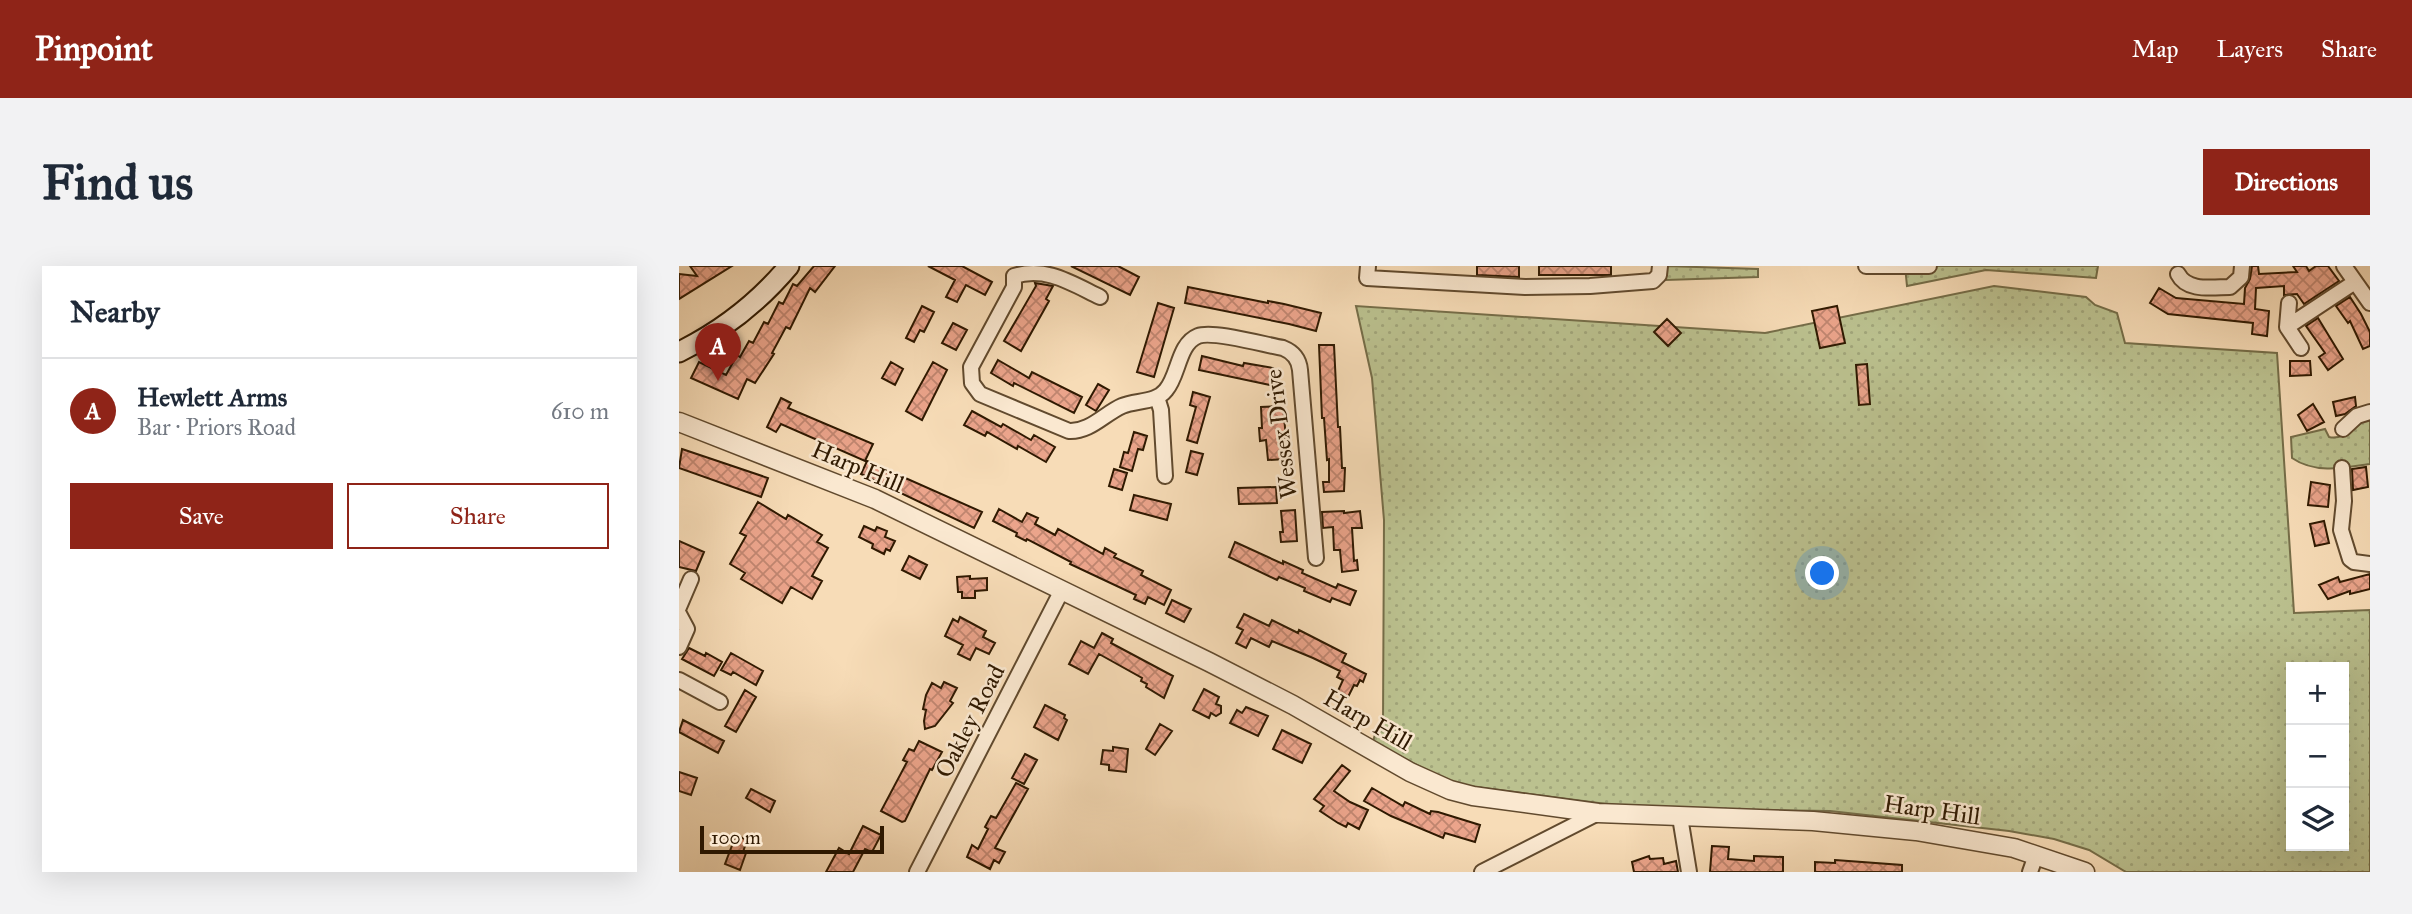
<!DOCTYPE html>
<meta charset="utf-8">
<style>
:root{--surface:#fff;--page:#f2f2f3;--text:#1f2937;--muted:#747a83;--line:#e0e1e3;--accent:#8f2418}
body{margin:0;font-family:"IM FELL Great Primer",serif;background:var(--page);color:var(--text)}
.controls{position:absolute;right:21px;bottom:21px;display:grid;overflow:hidden;border-radius:0px;box-shadow:0 7px 28px #0002}
.controls button{width:63px;height:63px;display:grid;place-items:center;padding:0;border:0;border-bottom:2px solid var(--line);background:var(--surface);color:var(--text);font:35px sans-serif}
.scale{position:absolute;left:21px;bottom:18px;width:184px;box-sizing:border-box;padding-left:7px;border:4px solid #2f1901;border-top:0;font-size:19px;line-height:24px;white-space:nowrap;color:#2f1901;-webkit-text-stroke:5px #fae8d0;paint-order:stroke}
.you{position:absolute;left:1144px;top:308px;width:24px;height:24px;margin:-18px;border:5px solid #fff;border-radius:50%;background:#1a73e8;box-shadow:0 0 0 10px #1a73e833}
.badge{display:grid;place-items:center;width:46px;height:46px;border-radius:50%;background:var(--accent);color:#fff;font-size:23px;font-weight:700}
.pin{position:absolute;translate:-50% -58px;filter:drop-shadow(0 2px 4px #0008)}
.pin::after{content:'';position:absolute;top:37px;width:24px;height:21px;background:inherit;clip-path:polygon(0 0,100% 0,50% 100%)}
.list{margin:0;padding:0;list-style:none}
h2{display:flex;justify-content:space-between;align-items:center;height:91px;margin:0;padding:0 28px;font-size:30px}
h2 small{font-size:23px;font-weight:400;color:var(--muted)}
.list li{display:grid;grid-template-columns:46px 1fr auto;gap:21px;align-items:center;box-sizing:border-box;height:105px;padding:0 28px;border-top:2px solid var(--line)}
.list b{display:block;font-size:26px;white-space:nowrap}
.list p{margin:0;font-size:23px;white-space:nowrap;color:var(--muted)}
.list em{font-size:23px;font-style:normal;color:var(--muted)}
.actions{display:flex;gap:14px;padding:21px 28px}
.actions a{flex:1;padding:16px 0;border:2px solid var(--accent);border-radius:0px;text-align:center;font-size:24px;color:var(--accent)}
.actions .main{background:var(--accent);color:#fff}
.icon{flex:none;width:38px;height:38px;fill:none;stroke:currentColor;stroke-width:2;stroke-linecap:round;stroke-linejoin:round}
.map{position:relative;flex:none;width:1691px;height:606px;overflow:hidden;border-radius:0px}
header{display:flex;align-items:center;gap:42px;box-sizing:border-box;height:98px;padding:0 35px;background:var(--accent);color:#fff}
header strong{font-size:33px}
nav{display:flex;gap:38px;margin-inline-start:auto;font-size:24px}
.intro{display:flex;align-items:center;justify-content:space-between;box-sizing:border-box;height:168px;padding:0 42px}
h1{margin:0;font-size:49px}
.button{padding:18px 32px;border-radius:0px;background:var(--accent);color:#fff;font-size:24px;font-weight:700}
main{display:flex;gap:42px;padding:0 42px}
aside{flex:1;background:var(--surface);border-radius:0px;box-shadow:0 7px 28px #0002}
.map>svg:first-child{display:block}
.grass{fill:url(#grass-dots);stroke:#756d48;stroke-width:2;fill-rule:evenodd}
.building{fill:url(#building-cross-hatch);stroke:#2f1901;stroke-width:2}
.lines{fill:none;stroke-linecap:round;stroke-linejoin:round}
.minor-casing{stroke:#614a2e;stroke-width:18}
.tertiary-casing{stroke:#614a2e;stroke-width:21}
.secondary-casing{stroke:#2f1901;stroke-width:23}
.minor{stroke:#fae8d0;stroke-width:14}
.tertiary{stroke:#fae8d0;stroke-width:18}
.secondary{stroke:#fae8d0;stroke-width:19}
.labels{text-anchor:middle;dominant-baseline:central;stroke-width:5;stroke-linejoin:round;paint-order:stroke}
.street-label{font-size:24px;fill:#2f1901;stroke:#fae8d0}
</style>
<header>
<strong>Pinpoint</strong>
<nav><a>Map</a><a>Layers</a><a>Share</a></nav>
</header>
<div class="intro"><h1>Find us</h1><a class="button">Directions</a></div>
<main>
<aside>
<h2>Nearby<small></small></h2>
<ul class="list">
<li><span class="badge">A</span><div><b>Hewlett Arms</b><p>Bar · Priors Road</p></div><em>610 m</em></li>
</ul>
<div class="actions"><a class="main">Save</a><a>Share</a></div>
</aside>
<div class="map">
<svg width="1691" height="606" viewBox="0 0 1691 606">
<defs>
<pattern id="grass-dots" width="8" height="8" patternUnits="userSpaceOnUse" patternTransform="scale(1.75)"><rect width="8" height="8" fill="#bbc18f"/><path d="M2 2h.1M6 6h.1" fill="none" stroke="#a1a57a" stroke-width="1.8" stroke-linecap="round"/></pattern>
<pattern id="building-cross-hatch" width="8" height="8" patternUnits="userSpaceOnUse" patternTransform="scale(1.75)"><rect width="8" height="8" fill="#eba48b"/><path d="M0 0l8 8M0 8l8-8" fill="none" stroke="#bf856f"/></pattern>
</defs>
<rect width="100%" height="100%" fill="#f7dcb7"/>
<filter id="stains"><feTurbulence type="fractalNoise" baseFrequency=".00286" numOctaves="4"/><feColorMatrix values="0 0 0 0 .2 0 0 0 0 .09 0 0 0 0 .02 0 0 0 .5 -.17"/></filter>
<radialGradient id="worn" r=".72"><stop offset=".6" stop-color="#630" stop-opacity="0"/><stop offset="1" stop-color="#630" stop-opacity=".3"/></radialGradient>
<path class="grass" d="M987 0 1079 3V11L987 14Z
M1226 0H1419L1417 12 1307 4 1228 20Z
M1315 20 1407 31 1416 39 1438 47 1446 77 1598 87 1615 347 1691 344V606H1447L1410 584 1375 573 1330 565 1151 545 1007 543 935 539 774 518 694 476 696 468 704 458 705 254 693 112 677 40 1086 67ZM1612 401H1665V580H1612Z
M1691 151V198C1665 202 1636 208 1613 192L1612 171 1646 163 1650 171C1665 175 1677 158 1691 151Z"/>
<path class="building" d="M11 0H53L0 33V8L18 10Z
M135 0H156L136 26 131 22 111 63 107 61 93 87 95 88 76 117 68 113 59 133 12 112 20 96 47 109 58 89 61 91 70 75 74 77 85 56 89 58 100 36 104 38 114 18 118 20Z
M249 0H283L313 16 306 29 287 19 278 36 267 31 276 14Z
M392 0H439L460 11 451 29Z
M798 0H840V11L798 9Z
M860 0H932V9H860Z
M1573 0H1579L1580 8 1618 6 1614 0H1627L1630 5 1637 0H1649L1660 15 1625 38 1618 28 1605 29V20L1577 22 1576 43 1590 45 1588 70 1573 68 1574 57 1489 48 1471 37 1480 22 1497 32 1565 38 1566 22 1571 13Z
M356 17 374 20 367 33 370 35 342 85 325 75 357 20Z
M509 21 589 37V35L605 38 642 47 637 65 610 58 506 37Z
M1671 31 1682 48 1691 66V80L1684 83 1671 55 1669 57 1657 40Z
M479 37 495 42 475 111 458 106Z
M243 40 255 46 245 66 241 64 235 76 227 72Z
M1158 40 1166 77 1141 82 1133 45Z
M1639 52 1664 93 1649 104 1640 91 1646 87 1627 60Z
M988 53 1002 67 989 80 975 66Z
M274 57 288 64 277 84 263 77Z
M640 79H655L659 161H661L663 202H666L665 225 645 226 644 216H650V193L648 194 645 152H643Z
M523 90 564 100 565 97 594 102 591 119 520 104Z
M319 94 350 112 353 106 403 131 395 147 335 117 334 120 312 107Z
M1611 95H1631L1632 109 1611 110Z
M212 96 224 103 216 119 203 112Z
M254 96 268 104 243 154 227 145Z
M1188 98 1191 138 1180 139 1177 99Z
M419 118 430 124 417 145 407 139Z
M514 126 531 131 518 177 508 174 517 141 511 139Z
M1676 131 1677 140 1666 148 1657 150 1654 136Z
M102 132 112 137 109 142 194 178 186 195 102 158 97 166 88 161Z
M1634 138 1645 156 1628 165 1619 149Z
M604 140 607 172H604L606 193 589 194 587 174 581 175 580 162H583L582 141Z
M293 145 322 161 324 158 352 174 355 169 376 181 367 196 339 180 338 183 308 166 306 170 285 159Z
M455 166 468 170 464 184 459 183 453 205 441 201 445 186 449 187Z
M3 183 89 212 82 231 0 202Z
M512 185 524 188 518 209 507 206Z
M188 195 303 246 295 262 182 208Z
M1687 201 1689 221 1674 224 1673 203Z
M435 203 448 207 443 224 430 220Z
M1632 216 1651 219 1649 241 1629 239Z
M597 221 598 237 560 238 559 222Z
M455 229 492 238 488 254 451 244Z
M79 236 107 253 109 249 143 269 138 276 149 282 133 310 143 315 133 333 112 321 103 337 62 313 66 307 51 298 67 270 61 267Z
M320 243 343 256 348 247 359 252 356 258 376 269 379 263 424 288 426 282 437 288 435 291 464 305 462 309 492 324 485 339 469 331 466 338 455 333 457 329 391 298 392 296 348 273 347 275 337 270 338 267 314 255Z
M616 244 618 275 602 276 601 266H604L602 245Z
M665 245V247L681 245 683 262H673L675 295 678 294 679 304 663 306 661 284H655L654 261 644 262 643 246Z
M1645 255 1650 277 1636 280 1631 258Z
M185 260 196 265 198 261 208 265 206 271 216 275 211 285 207 283 205 288 193 282 194 278 180 271Z
M0 275 25 286 17 305 0 301Z
M556 276 604 298V295L624 304 623 307 657 322 659 318 677 325 671 339 653 332 651 336 625 325 626 322 600 311 598 314 550 291Z
M230 290 248 299 241 313 223 304Z
M1691 308V323L1671 328V325L1649 333 1640 319 1659 311 1661 316Z
M291 310V313L308 312V324L296 325V332H283V326H279L278 311Z
M493 334 512 343 505 356 487 347Z
M565 348 590 360 593 354 619 367 620 364 667 388 663 396 687 408 684 416 681 414 678 420 675 419 668 433 658 427 664 414 658 411 661 405 634 392 593 375 590 381 572 372 567 382 557 377 564 364 558 361Z
M281 351 307 365 304 371 316 377 310 388 297 382 291 394 279 388 284 379 266 370 274 353 279 356Z
M423 367 434 373 432 377 494 410 485 432 467 421 468 418 462 415 463 412 420 388 409 408 390 398 402 375 415 382Z
M10 382 26 390 27 387 43 396 35 410 3 393Z
M52 387 84 405 77 419 54 406 52 409 42 404Z
M265 416 278 422 271 435 274 437 256 460 246 463 245 455 247 444 244 443 247 429 253 417 262 422Z
M525 423 540 431 537 438 542 440V447L537 450 532 447 530 452 514 444Z
M66 424 77 431 57 466 46 460Z
M366 439 386 449 385 452 388 454 379 474 355 461Z
M567 441 589 450 579 470 551 457 558 444 563 447Z
M4 454 45 475 39 487 0 466Z
M481 458 493 465 476 489 467 483Z
M603 464 632 478 623 497 594 483Z
M240 475 263 486 253 504 251 503 226 555 223 556 202 545 228 496 224 494 230 483 235 485Z
M434 481 449 483 447 506 430 504V499L422 498 424 484 434 485Z
M346 488 358 494 345 518 333 512Z
M663 499 671 505 655 525 671 536 689 544 680 563 669 557 667 561 659 557 641 545 645 540 635 533Z
M0 506 18 512 12 529 0 525Z
M337 517 349 523 316 582 326 586 320 597 315 594 311 603 288 591 293 579 299 583 309 563 306 561 312 550 317 552Z
M693 522 724 540 726 536 751 548 752 545 759 546 801 559 796 576 766 567 764 572 712 550 685 535Z
M72 523 96 535 91 546 67 532Z
M184 560 202 569 193 586 186 583 174 606H147L160 582 170 588Z
M57 569 68 574 64 586 67 587 61 604 46 598Z
M1033 580 1050 581 1049 593 1075 595V590L1104 591V606H1031Z
M970 590 971 593 984 592 985 598 997 595 999 606H955L953 596Z
M1156 594 1223 599V606H1136V596L1156 597Z"/>
<g class="lines">
<g class="minor-casing">
<path id="minor" d="M689 0 688 12 846 21 911 20 974 15 980 9 981 0
M1187 0H1250
M1665 0 1691 37
M1499 8C1508 26 1534 21 1551 21L1562 11 1563 0
M335 10V21L292 101 293 117 301 128 390 165C411 166 425 148 443 140 457 134 477 137 487 124 500 109 499 78 519 70 534 64 586 79 604 82 614 86 620 93 621 104L637 292
M335 10C367 0 392 17 421 31
M1608 61 1610 37
M1622 82 1608 61 1676 16
M478 131 482 144 486 210
M1664 163 1678 150 1691 146
M1663 202 1665 235 1662 264 1671 293 1675 296 1691 298
M0 341 12 313
M0 348 8 363 0 381
M0 414 41 436
M1001 551 1010 606
M238 606 383 324
M803 606 919 547
M1351 606 1357 589"/>
</g>
<g class="tertiary-casing">
<path id="tertiary" d="M0 156 196 233 530 396 614 439 731 506 771 524 794 530 919 547 1134 555 1237 565 1335 582 1406 606"/>
</g>
<g class="secondary-casing">
<path id="secondary" d="M0 86C43 65 79 37 110 0"/>
</g>
<use href="#minor" class="minor"/>
<use href="#tertiary" class="tertiary"/>
<use href="#secondary" class="secondary"/>
</g>
<g class="labels">
<g class="street-label">
<text transform="translate(602 168) rotate(-97)">Wessex Drive</text>
<text transform="translate(179 201) rotate(23)">Harp Hill</text>
<text transform="translate(689 454) rotate(30)">Harp Hill</text>
<text transform="translate(291 455) rotate(-63)">Oakley Road</text>
<text transform="translate(1253 544) rotate(8)">Harp Hill</text>
</g>
</g>
<rect width="100%" height="100%" filter="url(#stains)"/>
<rect width="100%" height="100%" fill="url(#worn)"/>
</svg>
<div class="controls">
<button>+</button>
<button>−</button>
<button><svg class="icon" aria-label="layers" viewBox="0 0 24 24"><path d="M12 4l9 5-9 5-9-5zM3 14l9 5 9-5"/></svg></button>
</div>
<div class="scale">100 m</div>
<div class="you"></div>
<div class="pin badge" style="left:39px;top:115px">A</div>
</div>
</main>
